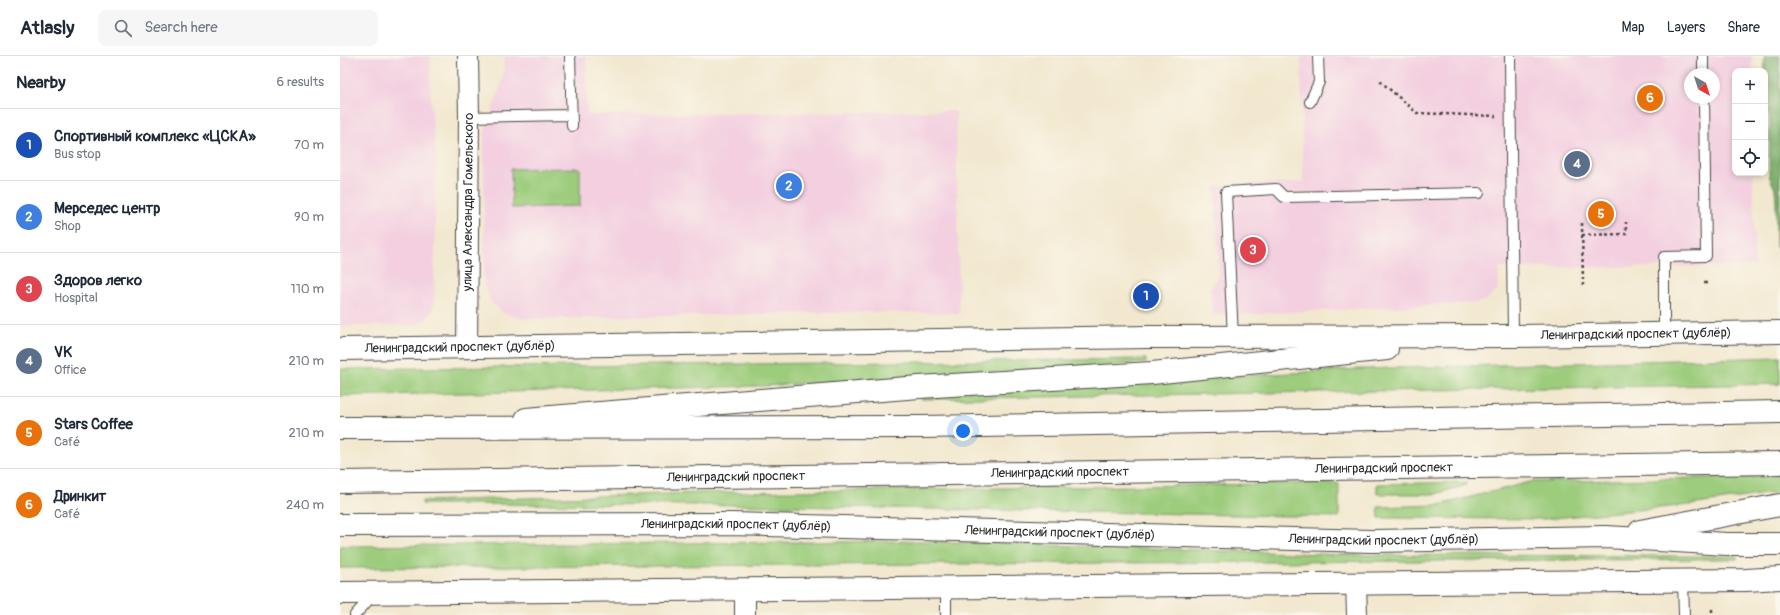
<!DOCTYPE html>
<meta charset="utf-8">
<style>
:root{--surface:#fff;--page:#f6f6f7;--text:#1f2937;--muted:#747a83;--line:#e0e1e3;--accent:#111827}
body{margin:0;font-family:Pangolin,sans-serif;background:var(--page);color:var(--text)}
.controls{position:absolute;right:12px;top:12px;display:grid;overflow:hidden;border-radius:8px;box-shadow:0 2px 6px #0003}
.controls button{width:36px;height:36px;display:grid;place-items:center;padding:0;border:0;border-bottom:1px solid var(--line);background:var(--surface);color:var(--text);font:20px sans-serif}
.compass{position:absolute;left:1344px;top:12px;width:36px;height:36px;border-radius:50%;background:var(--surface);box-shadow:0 2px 6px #0003;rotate:141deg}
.you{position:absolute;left:623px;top:375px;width:14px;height:14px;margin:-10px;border:3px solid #fff;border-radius:50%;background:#1a73e8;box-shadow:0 0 0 6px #1a73e833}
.badge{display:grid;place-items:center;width:26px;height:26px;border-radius:50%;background:var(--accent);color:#fff;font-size:13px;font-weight:700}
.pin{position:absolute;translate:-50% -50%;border:2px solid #fff;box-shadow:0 1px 4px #0006}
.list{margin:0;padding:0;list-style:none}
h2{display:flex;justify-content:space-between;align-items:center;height:52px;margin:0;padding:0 16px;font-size:17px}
h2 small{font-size:13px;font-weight:400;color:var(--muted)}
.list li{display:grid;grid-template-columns:26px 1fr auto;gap:12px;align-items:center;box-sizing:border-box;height:72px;padding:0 16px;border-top:1px solid var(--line)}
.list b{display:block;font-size:15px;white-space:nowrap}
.list p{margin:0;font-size:13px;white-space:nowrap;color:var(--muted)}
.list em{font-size:13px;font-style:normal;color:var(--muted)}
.icon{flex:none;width:22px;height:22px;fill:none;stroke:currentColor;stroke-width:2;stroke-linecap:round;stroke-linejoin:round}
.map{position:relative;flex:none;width:1440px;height:559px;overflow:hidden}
header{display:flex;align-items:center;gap:24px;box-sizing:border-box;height:56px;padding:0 20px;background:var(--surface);border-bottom:1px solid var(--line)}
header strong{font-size:19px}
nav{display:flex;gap:22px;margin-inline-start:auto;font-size:14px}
.search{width:280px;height:36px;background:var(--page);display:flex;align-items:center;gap:10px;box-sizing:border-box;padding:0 14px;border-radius:8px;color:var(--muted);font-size:15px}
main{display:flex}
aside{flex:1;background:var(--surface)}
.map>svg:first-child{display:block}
.built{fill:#f3cfe0;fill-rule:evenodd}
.green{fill:#9ccc7c;stroke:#647c54}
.forest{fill:#7db06c;stroke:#546e4c}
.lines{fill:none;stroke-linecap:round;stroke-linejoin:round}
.service-casing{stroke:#494744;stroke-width:12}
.minor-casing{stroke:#494744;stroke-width:22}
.secondary-casing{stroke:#494744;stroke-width:24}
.primary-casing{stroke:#494744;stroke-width:24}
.path{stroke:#494744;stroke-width:2.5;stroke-dasharray:3 3;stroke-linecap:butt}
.service{stroke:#fff;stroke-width:10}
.minor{stroke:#fff;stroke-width:20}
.secondary{stroke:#fff;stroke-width:22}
.primary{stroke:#fff;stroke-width:22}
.labels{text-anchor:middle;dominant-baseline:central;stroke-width:3.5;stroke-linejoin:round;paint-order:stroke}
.street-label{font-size:13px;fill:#2b2b2b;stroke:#fbf7ec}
</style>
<header>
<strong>Atlasly</strong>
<div class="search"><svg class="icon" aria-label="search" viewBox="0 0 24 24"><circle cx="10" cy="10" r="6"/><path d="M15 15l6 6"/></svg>Search here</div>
<nav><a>Map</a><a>Layers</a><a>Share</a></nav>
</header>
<main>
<aside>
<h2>Nearby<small>6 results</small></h2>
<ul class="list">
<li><span class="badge" style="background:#1a4fb4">1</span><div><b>Спортивный комплекс «ЦСКА»</b><p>Bus stop</p></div><em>70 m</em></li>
<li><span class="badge" style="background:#3f7fe0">2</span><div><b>Мерседес центр</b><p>Shop</p></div><em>90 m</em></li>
<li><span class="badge" style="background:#e0444e">3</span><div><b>Здоров легко</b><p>Hospital</p></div><em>110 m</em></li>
<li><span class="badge" style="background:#5c6f8a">4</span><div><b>VK</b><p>Office</p></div><em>210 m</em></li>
<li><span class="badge" style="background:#e8710a">5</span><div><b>Stars Coffee</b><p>Café</p></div><em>210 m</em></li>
<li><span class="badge" style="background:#e8710a">6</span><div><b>Дринкит</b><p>Café</p></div><em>240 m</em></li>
</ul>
</aside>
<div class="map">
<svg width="1440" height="559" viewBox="0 0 1440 559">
<rect width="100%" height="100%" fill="#fbf7ec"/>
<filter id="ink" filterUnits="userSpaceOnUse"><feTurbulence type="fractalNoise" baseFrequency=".025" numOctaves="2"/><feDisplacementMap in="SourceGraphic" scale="8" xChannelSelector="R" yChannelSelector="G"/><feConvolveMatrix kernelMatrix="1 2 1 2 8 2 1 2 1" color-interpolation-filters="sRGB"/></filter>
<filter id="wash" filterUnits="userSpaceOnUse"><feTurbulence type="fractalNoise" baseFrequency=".012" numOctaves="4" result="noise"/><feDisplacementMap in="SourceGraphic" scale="16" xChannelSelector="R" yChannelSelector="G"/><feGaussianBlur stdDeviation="0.9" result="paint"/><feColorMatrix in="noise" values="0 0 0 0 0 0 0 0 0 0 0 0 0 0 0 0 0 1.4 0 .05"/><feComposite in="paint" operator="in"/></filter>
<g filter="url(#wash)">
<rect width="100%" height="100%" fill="#f2e8cf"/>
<path class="built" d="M0 0H91L90 31 96 107 94 248 91 257 86 264 75 269 0 270Z
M164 0H246L247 59 616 55 619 257 526 256 180 263 161 256 152 247 144 229V78L163 23Z
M961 0H1412V15H1395V117H1413L1415 210 1159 212V226L1157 235 1145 245 1136 247 891 259 873 258 870 234 879 219 875 130 963 126ZM1350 18H1374V42H1350Z"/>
<path class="green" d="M240 112V150L172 152 171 113Z
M1440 301V328L581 343V338L1021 313Z
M806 303V307L423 330 0 340V313Z
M1440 420V436L1350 449 1204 463 1039 462 1038 451 1099 449 1190 426Z
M1126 426V429L1096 438H1037V428Z
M999 427V461L394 449 82 448V445L394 436Z
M580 485 1014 499 1397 500V503L0 512V490Z"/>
<path class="forest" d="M1425 0H1440V194L1436 191V146L1435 133 1429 120 1430 69 1424 3Z"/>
</g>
<g filter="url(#ink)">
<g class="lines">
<g class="service-casing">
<path id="service" d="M230 0 232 70
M1170 0 1173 280
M1363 0V18
M970 46 979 26 978 0
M129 61 231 59
M1324 276V201L1366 200 1364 42
M893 281 886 136 936 133 944 141 1139 137
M1343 525 1344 559
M606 532V559
M15 559 34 538"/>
</g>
<g class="minor-casing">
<g id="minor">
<path id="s1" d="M127 292 129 61 128 0"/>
<path d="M1016 528 1017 559"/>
<path d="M405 559V533"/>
</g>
</g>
<g class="secondary-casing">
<g id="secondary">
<path id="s2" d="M0 293 809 281 1173 280 1440 276"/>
<path d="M186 363 579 331 812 317 1047 293"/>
<path id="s3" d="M0 469 391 468 1032 485 1266 481 1387 488H1440"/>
<path d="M1300 475 1440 449"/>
<path d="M0 537 1406 524 1440 522"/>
</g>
</g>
<g class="primary-casing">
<g id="primary">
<path d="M0 372 581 371 1440 356"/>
<path id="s4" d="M0 426 1440 407"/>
</g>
</g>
<path class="path" d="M1040 25 1077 57 1156 60
M1242 167 1243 229
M1242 179 1286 178V166
M1364 227H1368
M1372 553V559"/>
<use href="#service" class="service"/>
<use href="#minor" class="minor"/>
<use href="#secondary" class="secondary"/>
<use href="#primary" class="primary"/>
</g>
</g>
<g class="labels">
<g class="street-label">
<text stroke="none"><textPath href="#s1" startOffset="146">улица Александра Гомельского</textPath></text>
<text stroke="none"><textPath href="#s2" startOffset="1296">Ленинградский проспект (дублёр)</textPath></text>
<text stroke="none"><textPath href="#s2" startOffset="120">Ленинградский проспект (дублёр)</textPath></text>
<text stroke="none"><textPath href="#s4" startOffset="1044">Ленинградский проспект</textPath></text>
<text stroke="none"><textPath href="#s4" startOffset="720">Ленинградский проспект</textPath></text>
<text stroke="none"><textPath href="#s4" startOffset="396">Ленинградский проспект</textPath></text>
<text stroke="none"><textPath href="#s3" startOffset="396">Ленинградский проспект (дублёр)</textPath></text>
<text stroke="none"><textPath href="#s3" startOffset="720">Ленинградский проспект (дублёр)</textPath></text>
<text stroke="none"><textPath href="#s3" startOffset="1044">Ленинградский проспект (дублёр)</textPath></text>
</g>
</g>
</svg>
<div class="controls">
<button>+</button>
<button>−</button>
<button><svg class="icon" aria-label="locate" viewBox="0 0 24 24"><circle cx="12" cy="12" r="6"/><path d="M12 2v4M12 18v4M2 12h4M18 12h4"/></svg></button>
</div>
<svg class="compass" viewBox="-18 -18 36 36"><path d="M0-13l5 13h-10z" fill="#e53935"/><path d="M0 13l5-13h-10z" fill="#747a83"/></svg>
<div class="you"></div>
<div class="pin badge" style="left:806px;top:240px;background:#1a4fb4">1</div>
<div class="pin badge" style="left:449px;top:130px;background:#3f7fe0">2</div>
<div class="pin badge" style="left:913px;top:194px;background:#e0444e">3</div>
<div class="pin badge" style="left:1237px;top:108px;background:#5c6f8a">4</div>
<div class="pin badge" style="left:1261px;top:158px;background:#e8710a">5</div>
<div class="pin badge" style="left:1310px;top:42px;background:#e8710a">6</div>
</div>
</main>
